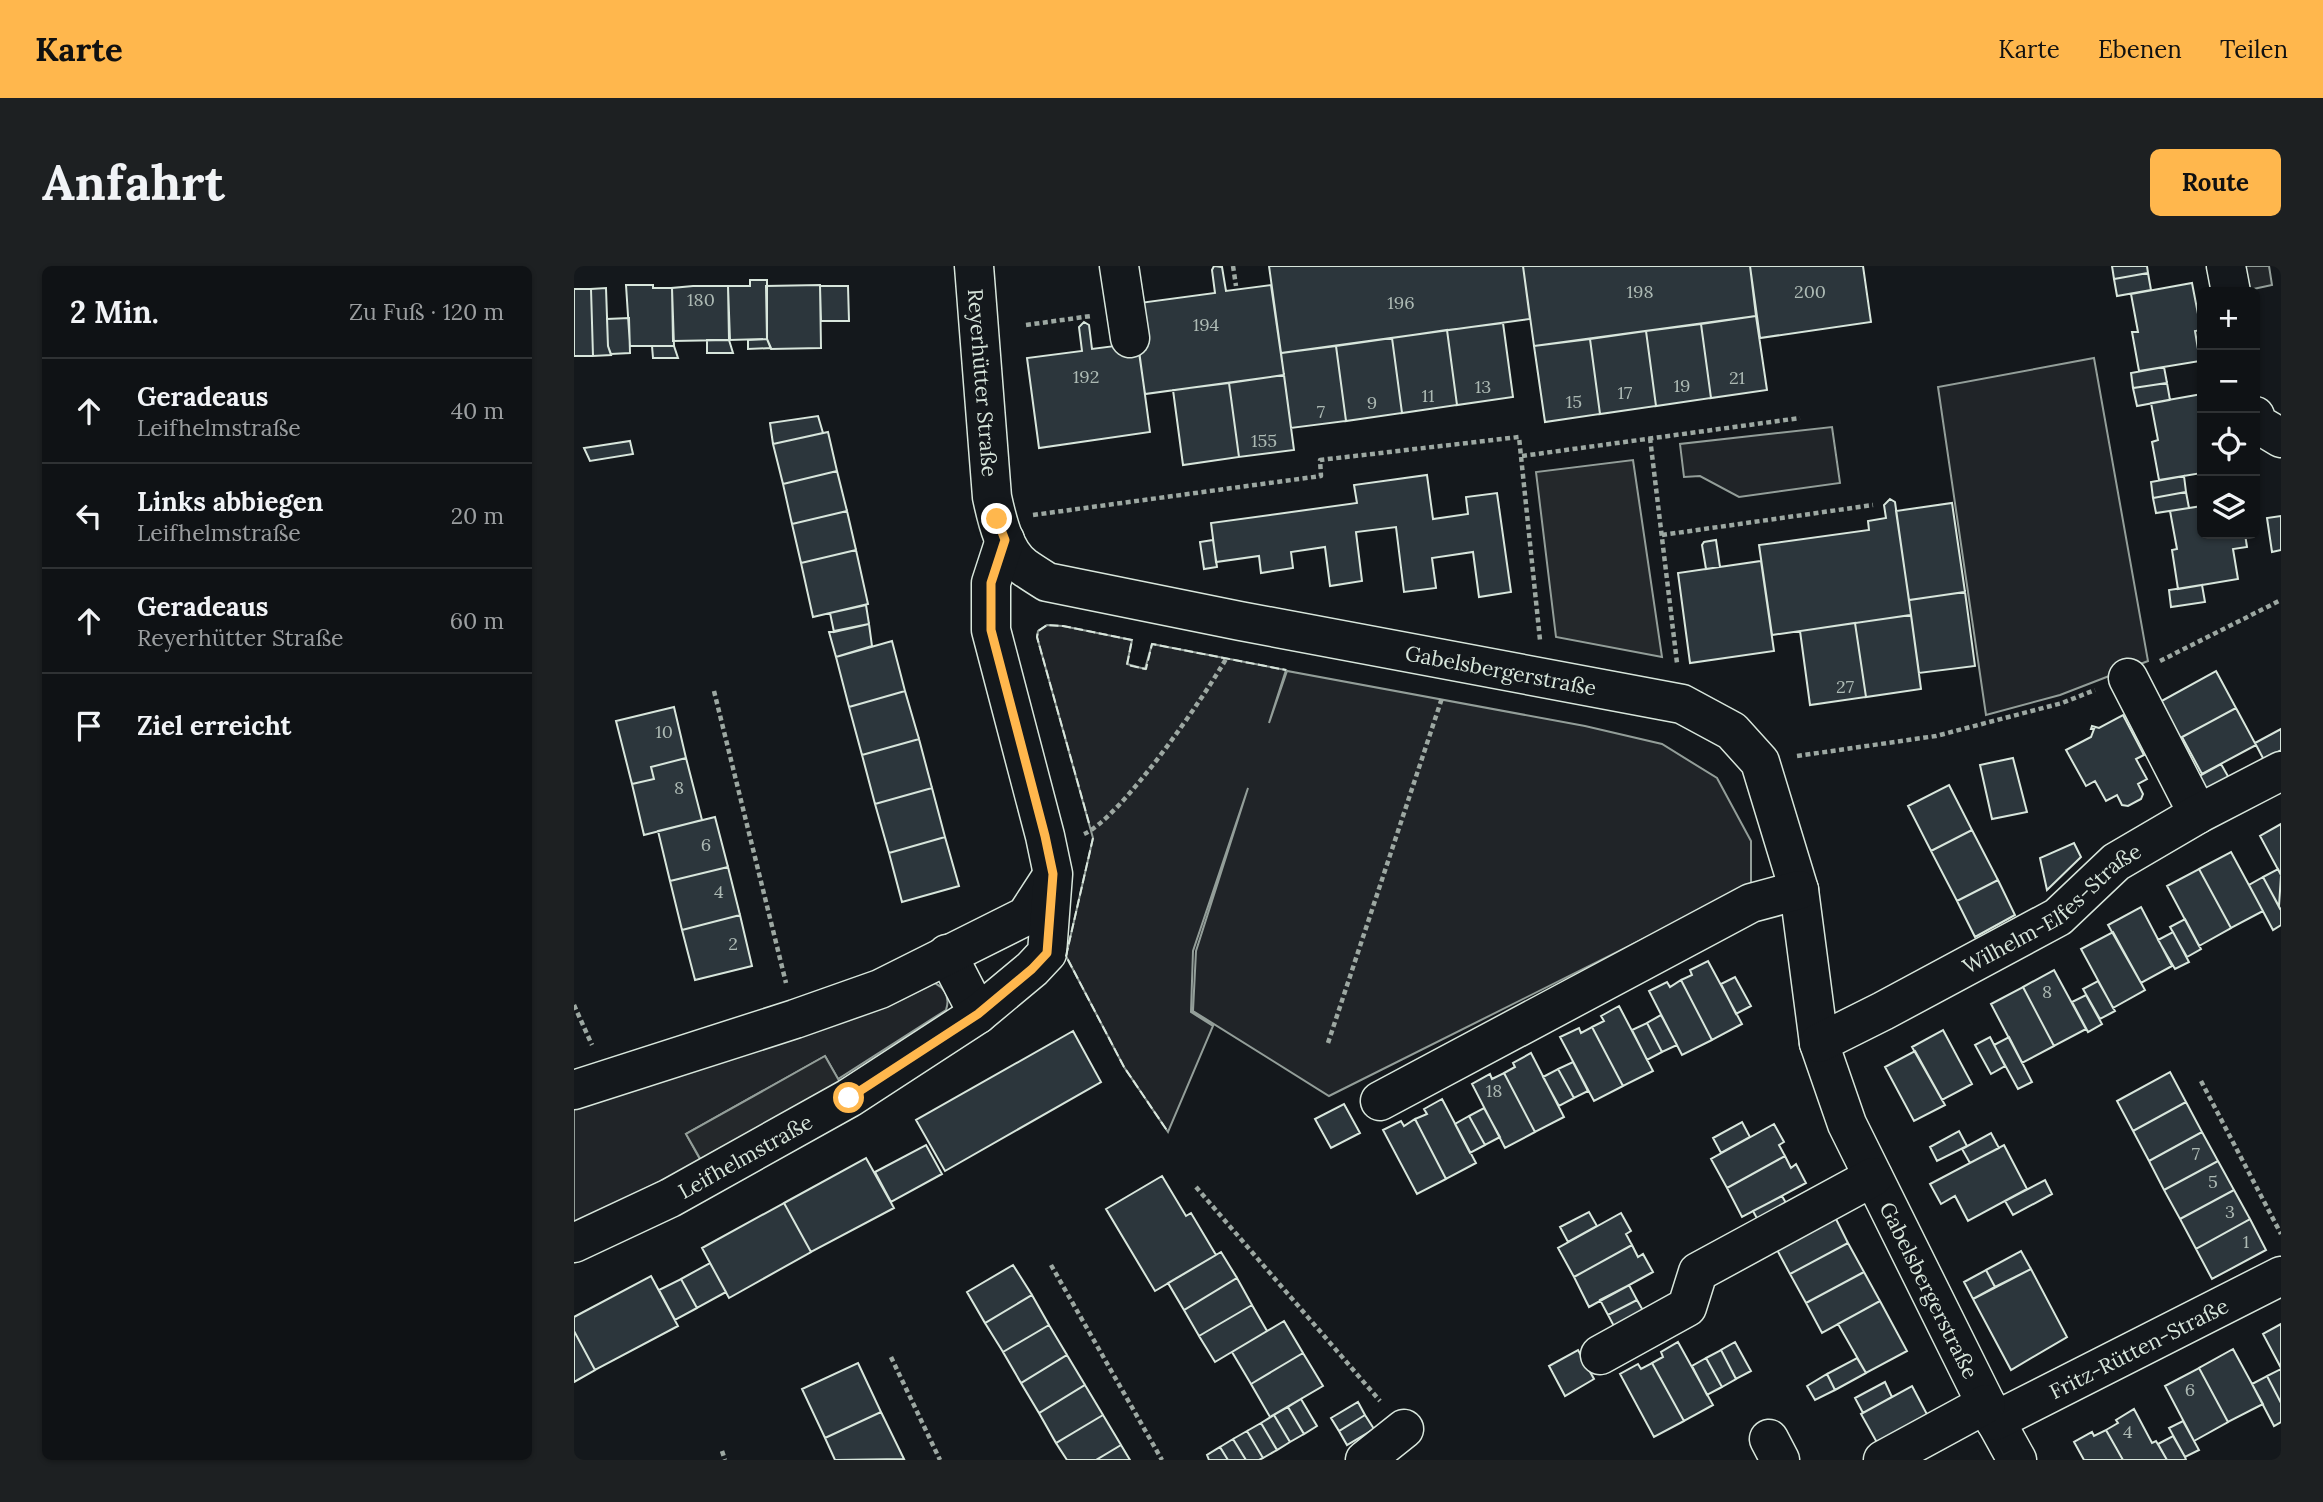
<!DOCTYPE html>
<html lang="de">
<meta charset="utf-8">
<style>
:root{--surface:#0f1215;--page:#1d2022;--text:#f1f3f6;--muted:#9b9ea0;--line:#2f3234;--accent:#ffb74d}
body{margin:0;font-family:Lora,serif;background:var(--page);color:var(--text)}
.controls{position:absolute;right:21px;top:21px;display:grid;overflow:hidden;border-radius:10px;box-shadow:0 2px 5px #0004}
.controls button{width:63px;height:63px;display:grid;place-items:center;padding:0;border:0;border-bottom:2px solid var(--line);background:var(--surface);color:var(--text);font:35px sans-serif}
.stop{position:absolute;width:21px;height:21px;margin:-16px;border:5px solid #ffb74d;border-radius:50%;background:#fff}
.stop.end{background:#ffb74d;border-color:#fff;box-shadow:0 2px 7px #0008}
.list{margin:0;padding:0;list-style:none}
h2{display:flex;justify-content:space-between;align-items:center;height:91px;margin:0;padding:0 28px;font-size:30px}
h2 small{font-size:23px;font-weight:400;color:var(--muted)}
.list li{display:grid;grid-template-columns:46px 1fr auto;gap:21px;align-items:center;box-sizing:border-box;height:105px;padding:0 28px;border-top:2px solid var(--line)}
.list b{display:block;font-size:26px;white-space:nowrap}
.list p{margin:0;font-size:23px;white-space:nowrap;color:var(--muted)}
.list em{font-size:23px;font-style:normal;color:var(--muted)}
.icon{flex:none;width:38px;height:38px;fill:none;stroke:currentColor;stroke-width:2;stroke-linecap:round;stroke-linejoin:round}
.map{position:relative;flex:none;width:1707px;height:1194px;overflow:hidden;border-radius:10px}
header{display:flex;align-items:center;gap:42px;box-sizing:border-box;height:98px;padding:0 35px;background:var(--accent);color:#111}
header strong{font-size:33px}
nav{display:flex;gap:38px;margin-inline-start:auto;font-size:24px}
.intro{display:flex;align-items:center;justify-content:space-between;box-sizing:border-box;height:168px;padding:0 42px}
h1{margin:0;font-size:49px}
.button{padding:18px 32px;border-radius:10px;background:var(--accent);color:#111;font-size:24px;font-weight:700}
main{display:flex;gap:42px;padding:0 42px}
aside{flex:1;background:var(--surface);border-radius:10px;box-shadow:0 2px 5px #0004}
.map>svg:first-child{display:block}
.green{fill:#202428;stroke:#939e99;stroke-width:2}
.parking{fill:#24282b;stroke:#939e99;stroke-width:2}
.building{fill:#2c363c;stroke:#d8e6dc;stroke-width:2}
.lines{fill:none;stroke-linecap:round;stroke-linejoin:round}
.minor-casing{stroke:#d8e6dc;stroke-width:41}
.path{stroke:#9da8a2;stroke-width:4.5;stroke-dasharray:5 3.5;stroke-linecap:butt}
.minor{stroke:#14181c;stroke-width:38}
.fence{stroke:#d8e6dc;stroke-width:2;stroke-dasharray:9 3.5;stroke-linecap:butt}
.route{stroke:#ffb74d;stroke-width:9}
.labels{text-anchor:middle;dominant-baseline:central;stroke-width:5;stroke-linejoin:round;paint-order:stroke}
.number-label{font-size:18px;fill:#adbab4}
.street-label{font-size:21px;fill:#d8e6dc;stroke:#14181c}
</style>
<header>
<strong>Karte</strong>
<nav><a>Karte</a><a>Ebenen</a><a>Teilen</a></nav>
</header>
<div class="intro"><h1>Anfahrt</h1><a class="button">Route</a></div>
<main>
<aside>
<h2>2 Min.<small>Zu Fuß · 120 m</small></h2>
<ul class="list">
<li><svg class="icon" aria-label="ahead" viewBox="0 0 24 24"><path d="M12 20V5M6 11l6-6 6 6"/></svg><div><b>Geradeaus</b><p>Leifhelmstraße</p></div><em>40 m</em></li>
<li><svg class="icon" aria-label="left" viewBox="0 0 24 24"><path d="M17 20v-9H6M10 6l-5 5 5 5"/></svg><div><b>Links abbiegen</b><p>Leifhelmstraße</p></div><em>20 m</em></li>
<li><svg class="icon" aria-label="ahead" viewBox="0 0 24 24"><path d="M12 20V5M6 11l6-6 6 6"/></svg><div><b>Geradeaus</b><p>Reyerhütter Straße</p></div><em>60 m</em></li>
<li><svg class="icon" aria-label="arrive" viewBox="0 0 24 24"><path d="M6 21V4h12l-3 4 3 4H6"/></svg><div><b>Ziel erreicht</b></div></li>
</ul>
</aside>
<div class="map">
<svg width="1707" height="1194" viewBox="0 0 1707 1194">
<rect width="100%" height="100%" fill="#14181c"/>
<path class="green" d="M1520 92 1574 395 1486 429 1412 449 1364 121Z
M1258 161 1266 217 1165 231 1126 210 1110 211 1106 178Z
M473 359 489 360 558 374 553 398 571 403 578 378 712 404 695 457 713 405 1011 460 1088 478 1143 512 1177 575V619L755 830 619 745 622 685 674 522 619 685 617 746 639 760 594 866 550 801 492 690 519 572 463 371 464 365Z
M361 717C372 723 376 732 372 744L264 813 251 790 112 868 127 895 0 958V839Z"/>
<path class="parking" d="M1665 0H1695L1698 19 1670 25Z
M1059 194 1088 391 982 371 962 206Z
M251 790 275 832 136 910 112 868Z"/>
<path class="building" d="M640 0 648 1 652 25 697 19 710 109 571 128 558 38 641 27 638 4Z
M695 0H949L956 53 707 87Z
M949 0H1176L1182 50 960 80Z
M1176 0H1289L1297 56 1186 72Z
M1538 0H1573L1574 7 1540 13Z
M1574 7 1577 24 1543 30 1540 13Z
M176 14H193V73L156 74 154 20H176Z
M1618 17 1624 48H1628V64L1621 65 1626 95 1565 105 1558 66H1564L1557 28Z
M52 19H79V22H98L100 80H56Z
M246 19 247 82 197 83 193 73 192 20Z
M119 20H154L155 74 99 75 98 22Z
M246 20H274L275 55H247Z
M32 22 34 80 37 89 19 90 17 23Z
M0 23H17L19 90H0Z
M1182 50 1193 124 1137 132 1127 58Z
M55 52 56 87 37 88 34 80 33 53Z
M510 56 515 59 518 83 564 77 576 166 465 182 453 92 508 85 505 61Z
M929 57 939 131 883 139 873 64Z
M1127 58 1137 132 1082 140 1072 65Z
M873 64 883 139 828 147 818 72Z
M1072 65 1082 140 1026 148 1016 73Z
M818 72 828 147 772 155 762 80Z
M193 73 197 82 174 83V74Z
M1016 73 1026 148 971 156 960 80Z
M133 74H155L159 87H133Z
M78 80H100L104 92H79Z
M762 80 772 155 717 162 707 87Z
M1590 101 1593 117 1559 122 1557 107Z
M710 109 720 184 665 191 655 117Z
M655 117 665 191 609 199 599 124Z
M1593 117 1596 134 1563 140 1559 122Z
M1628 128V207L1585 214 1578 176 1584 174 1577 137Z
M244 150 249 167 199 178 196 157Z
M254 166 263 205 209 218 199 178Z
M56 175 59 188 16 195 10 182Z
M263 205 273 245 218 258 209 218Z
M853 209 859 253 894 248 892 231 923 227 937 326 905 331 899 286 858 292 862 322 830 326 822 261 782 266 788 315 756 320 751 281 717 286 719 302 687 307 685 290 642 296 637 257 783 237 780 219Z
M1610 210 1612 226 1579 232 1577 216Z
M1612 226 1615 242 1582 247 1579 232Z
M1316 233 1321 236 1337 349 1198 369 1185 279 1295 264 1294 255 1312 252 1310 239Z
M1378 237 1391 326 1335 334 1322 245Z
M1628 240V268H1671L1673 281 1659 283 1664 313 1604 323 1598 284 1603 283 1596 245Z
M273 245 282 284 227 297 218 258Z
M1707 250V284L1698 286 1693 252Z
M639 274 643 301 630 303 626 276Z
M1142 274 1146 301 1132 303 1128 279 1130 276Z
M282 284 294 338 239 351 227 297Z
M1187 295 1200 385 1116 397 1104 307Z
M1628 319 1631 336 1597 341 1595 324Z
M1391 326 1401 400 1345 407 1335 334Z
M292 339 295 358 260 366 256 347Z
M1337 349 1347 423 1292 431 1281 357Z
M1281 357 1292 431 1236 439 1226 365Z
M295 358 298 380 262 391 255 366Z
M318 375 331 425 275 441 262 391Z
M1642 405 1662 442 1603 474 1584 437Z
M331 425 345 473 288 489 275 441Z
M100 441 112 492 77 501 80 513 58 518 42 455Z
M1662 442 1682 479 1628 508 1608 471Z
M1549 449 1570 489 1562 493 1573 513 1564 518 1569 528 1567 533 1554 540 1548 539 1543 529 1532 535 1521 515 1512 520 1492 484 1517 471 1520 463H1517L1518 460 1525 462Z
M1707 463V484L1690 494 1681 477Z
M345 473 358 522 301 538 288 489Z
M112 492 128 554 70 569 58 518 80 513 77 501Z
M1439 492 1453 546 1418 553 1406 499Z
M1647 498 1655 512 1626 528 1618 514Z
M1375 519 1398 564 1357 585 1334 540Z
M358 522 371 571 315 587 301 538Z
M141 551 154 601 96 615 84 565Z
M1707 558V609L1686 570Z
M1398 564 1424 614 1383 635 1357 585Z
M371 571 385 620 328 636 315 587Z
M1500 577 1507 591 1473 624 1466 592Z
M1657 586 1689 645 1657 662 1625 603Z
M154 601 166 649 108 664 96 615Z
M1625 603 1657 662 1625 680 1593 620Z
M1704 603 1707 609 1705 641 1689 611Z
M1689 611 1707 644V659L1699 664 1675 619Z
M1424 614 1441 649 1401 671 1383 635Z
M1567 641 1598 700 1567 717 1534 659Z
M166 649 178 700 121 714 108 664Z
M1611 653 1627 683 1613 691 1596 661Z
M1539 666 1571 724 1539 742 1507 683Z
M1599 666 1615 696 1601 703 1584 674Z
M1134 695 1168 758 1138 774 1107 714 1118 709 1116 704Z
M1480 704 1512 763 1480 780 1449 721Z
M1161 711 1177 740 1162 748 1147 718Z
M1107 714 1138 774 1108 789 1075 725 1093 716 1096 721Z
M1524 715 1541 745 1526 753 1509 723Z
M1449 721 1480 780 1448 797 1417 738Z
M1512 729 1528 758 1514 766 1498 736Z
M1045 740 1079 805 1049 820 1018 761 1030 755 1027 750Z
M1087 749 1103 779 1088 786 1073 757Z
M1073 757 1088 786 1073 794 1058 764Z
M1018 761 1049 820 1020 835 986 771 1005 762 1007 767Z
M1369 764 1398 818 1368 834 1338 781Z
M499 765 527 816 371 905 342 854Z
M1416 771 1431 800 1417 808 1401 779Z
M1435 771 1458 816 1444 823 1420 779Z
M1341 785 1371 839 1340 855 1311 801Z
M957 787 990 851 961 866 930 807 941 801 939 797Z
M999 796 1014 825 1000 832 984 803Z
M984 803 1000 832 985 840 969 811Z
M1596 806 1612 836 1559 865 1543 835Z
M930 807 961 866 931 882 898 818 916 808 918 813Z
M868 833 902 897 872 913 841 853 853 848 850 843Z
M1612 836 1628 866 1575 895 1559 865Z
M770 838 786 867 757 882 741 853Z
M910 842 926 871 911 879 895 850Z
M895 850 911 879 896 887 881 858Z
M841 853 872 913 843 928 809 864 827 855 830 860Z
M1168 856 1176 871 1147 887 1139 872Z
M1200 858 1210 876 1205 879 1211 890 1153 922 1137 893Z
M1385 865 1393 880 1363 895 1356 881Z
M1628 866 1644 895 1590 924 1575 895Z
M1417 867 1425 882 1396 897 1388 883Z
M352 879 368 908 317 936 301 906Z
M1430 879 1453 923 1394 955 1381 930 1367 938 1356 918Z
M1211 890 1217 902 1222 898 1232 917 1168 951 1153 922Z
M292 892 320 942 237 986 210 937Z
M1644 895 1660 924 1606 953 1590 924Z
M588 910 612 950 617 947 642 989 581 1025 532 943Z
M1471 914 1478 928 1439 949 1431 935Z
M1660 924 1676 953 1622 983 1606 953Z
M1208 930 1216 944 1187 960 1179 945Z
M210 937 237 986 155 1032 128 982Z
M1015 946 1023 960 994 976 986 961Z
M1047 947 1057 965 1052 968 1058 979 1000 1011 984 982Z
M1259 947 1274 977 1216 1008 1200 978Z
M1676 953 1692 984 1638 1013 1622 983Z
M1274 977 1290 1006 1232 1037 1216 1008Z
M1058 979 1064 991 1069 988 1079 1006 1015 1041 1000 1011Z
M1447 985 1457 1003 1421 1021 1412 1004Z
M647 986 663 1012 610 1044 594 1017Z
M136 997 152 1026 123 1042 107 1013Z
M439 999 458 1029 411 1057 393 1026Z
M1457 1003 1493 1071 1437 1104 1399 1033Z
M1412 1004 1421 1021 1399 1033 1390 1016Z
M1290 1006 1306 1035 1248 1067 1232 1037Z
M77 1010 104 1060 21 1104 0 1065V1051Z
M663 1012 678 1039 625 1070 610 1044Z
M107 1013 123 1042 101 1054 85 1024Z
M1055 1019 1063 1034 1034 1049 1026 1034Z
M458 1029 475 1059 429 1086 411 1057Z
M1063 1034 1071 1048 1042 1064 1034 1049Z
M1306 1035 1333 1085 1292 1107 1264 1058Z
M678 1039 693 1065 641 1096 625 1070Z
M710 1055 729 1087 677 1118 658 1086Z
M1707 1058V1102L1689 1068Z
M475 1059 493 1089 447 1117 429 1086Z
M0 1065 21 1104 0 1116Z
M1104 1076 1139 1139 1110 1155 1078 1097 1089 1091 1087 1086Z
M1161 1076 1177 1105 1162 1113 1147 1084Z
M1659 1083 1689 1138 1654 1156 1625 1102Z
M1004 1084 1020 1113 991 1130 975 1100Z
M1147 1084 1162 1113 1148 1121 1132 1092Z
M729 1087 749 1120 696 1151 677 1118Z
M493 1089 511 1119 465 1147 447 1117Z
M1132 1092 1148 1121 1133 1129 1118 1100Z
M1283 1092 1292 1107 1261 1124 1253 1108Z
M284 1097 307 1146 251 1172 228 1123Z
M1078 1097 1110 1155 1080 1171 1046 1108 1064 1098 1067 1103Z
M1625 1102 1654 1156 1620 1175 1591 1120Z
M1707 1103V1137L1693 1110Z
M1253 1108 1261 1124 1241 1134 1233 1120Z
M1693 1110 1707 1137V1156L1700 1160 1678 1118Z
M1311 1116 1318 1131 1289 1147 1281 1132Z
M511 1119 529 1149 482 1177 465 1147Z
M1338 1120 1356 1154 1306 1182 1287 1148Z
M727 1133 743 1160 730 1168 714 1141Z
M784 1136 791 1149 765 1165 757 1152Z
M714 1141 730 1168 716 1176 700 1149Z
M1560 1143 1578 1177 1582 1175 1593 1194H1549L1532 1164 1544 1157 1542 1154Z
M307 1146 330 1193 261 1194 251 1172Z
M529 1149 547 1179 522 1194H493L482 1177Z
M700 1149 716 1176 703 1184 687 1157Z
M791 1149 800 1163 773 1179 765 1165Z
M1609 1155 1625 1184 1611 1191 1595 1162Z
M687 1157 703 1184 689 1192 673 1165Z
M1532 1164 1549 1194H1510L1500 1176 1518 1166 1520 1170Z
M673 1165 689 1192 685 1194H672L659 1173Z
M1599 1170 1611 1191 1612 1194H1593L1584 1178Z
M659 1173 672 1194H654L646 1181Z
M547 1179 556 1194H522Z
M646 1181 654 1194H635L633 1189Z"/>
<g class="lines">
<g class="minor-casing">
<g id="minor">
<path id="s1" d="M400 0 418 231C423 254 430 286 450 301 457 306 465 311 473 316L666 355 1108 438 1158 465 1186 496 1225 624 1245 777 1273 858 1412 1138 1443 1194"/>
<path d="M545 0 556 72"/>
<path d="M1652 0 1657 26"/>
<path d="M1681 150 1682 157 1707 172"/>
<path d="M1554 412 1624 548"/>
<path d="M373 688 404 748"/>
<path id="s2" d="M1245 777 1309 745 1484 651 1542 596 1624 548 1707 505"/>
<path d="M0 824 221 753 306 723 452 650 478 610"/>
<path d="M806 835 1177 637 1225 624"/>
<path id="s3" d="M0 977 96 932 275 832 404 748 458 703 473 687 479 608 471 570 417 364V317L431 274"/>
<path d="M1026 1089 1113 1041 1124 1006 1299 911"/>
<path id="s4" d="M1421 1155 1707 1010"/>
<path d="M1195 1173 1206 1194"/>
<path d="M791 1194 830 1163"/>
<path d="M1309 1194 1412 1138"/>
</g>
</g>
<path class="path" d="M659 0 662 20
M452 59 517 50
M1076 172 1103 397
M948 190 1226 152
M459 249 747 210 746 194 945 171 966 374
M1088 269 1299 239
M1586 395 1707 334
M140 425 212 717
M1223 490 1362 470 1488 437 1521 424
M510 568C547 552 632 429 653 391
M0 739 18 779
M754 777 868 432
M1627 815 1707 968
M622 921 806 1135
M477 999 588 1194
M317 1091 366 1194
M148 1185 151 1194"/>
<use href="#minor" class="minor"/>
<path class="fence" d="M515 557 463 371 464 365 473 359 489 360 558 374 553 399 572 403 578 378 712 404
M519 572 492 690 550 801 594 866"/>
</g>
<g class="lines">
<path class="route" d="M275 832 404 748 458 703 473 687 479 608 471 570 417 364V317L431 274 423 253"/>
</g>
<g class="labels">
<g class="number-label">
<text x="1066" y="25">198</text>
<text x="1236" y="25">200</text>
<text x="127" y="33">180</text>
<text x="827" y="36">196</text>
<text x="632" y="58">194</text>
<text x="512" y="110">192</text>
<text x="1163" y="111">21</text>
<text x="1108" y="119">19</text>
<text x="909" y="120">13</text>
<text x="1051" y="126">17</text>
<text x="854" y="129">11</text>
<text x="1000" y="135">15</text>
<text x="798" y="136">9</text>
<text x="747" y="145">7</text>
<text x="690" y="174">155</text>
<text x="1271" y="420">27</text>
<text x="90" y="465">10</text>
<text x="105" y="521">8</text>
<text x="132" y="578">6</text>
<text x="145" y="625">4</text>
<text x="159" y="677">2</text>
<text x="1473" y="725">8</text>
<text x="920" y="824">18</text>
<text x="1622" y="887">7</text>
<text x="1639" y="915">5</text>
<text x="1656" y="945">3</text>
<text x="1672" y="975">1</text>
<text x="1616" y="1123">6</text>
<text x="1554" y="1165">4</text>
</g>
<g class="street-label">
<text stroke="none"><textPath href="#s1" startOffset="117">Reyerhütter Straße</textPath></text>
<text stroke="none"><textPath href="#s1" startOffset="800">Gabelsbergerstraße</textPath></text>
<text stroke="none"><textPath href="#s2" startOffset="270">Wilhelm-Elfes-Straße</textPath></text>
<text stroke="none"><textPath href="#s3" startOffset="192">Leifhelmstraße</textPath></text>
<text stroke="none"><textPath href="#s1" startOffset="1642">Gabelsbergerstraße</textPath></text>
<text stroke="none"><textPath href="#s4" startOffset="161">Fritz-Rütten-Straße</textPath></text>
</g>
</g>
</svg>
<div class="controls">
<button>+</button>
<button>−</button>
<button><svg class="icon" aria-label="locate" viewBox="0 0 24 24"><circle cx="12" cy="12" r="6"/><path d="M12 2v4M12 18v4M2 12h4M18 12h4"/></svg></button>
<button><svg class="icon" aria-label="layers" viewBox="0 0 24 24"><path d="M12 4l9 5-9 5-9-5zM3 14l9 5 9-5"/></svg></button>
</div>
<div class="stop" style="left:275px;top:832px"></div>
<div class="stop end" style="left:423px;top:253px"></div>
</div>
</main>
